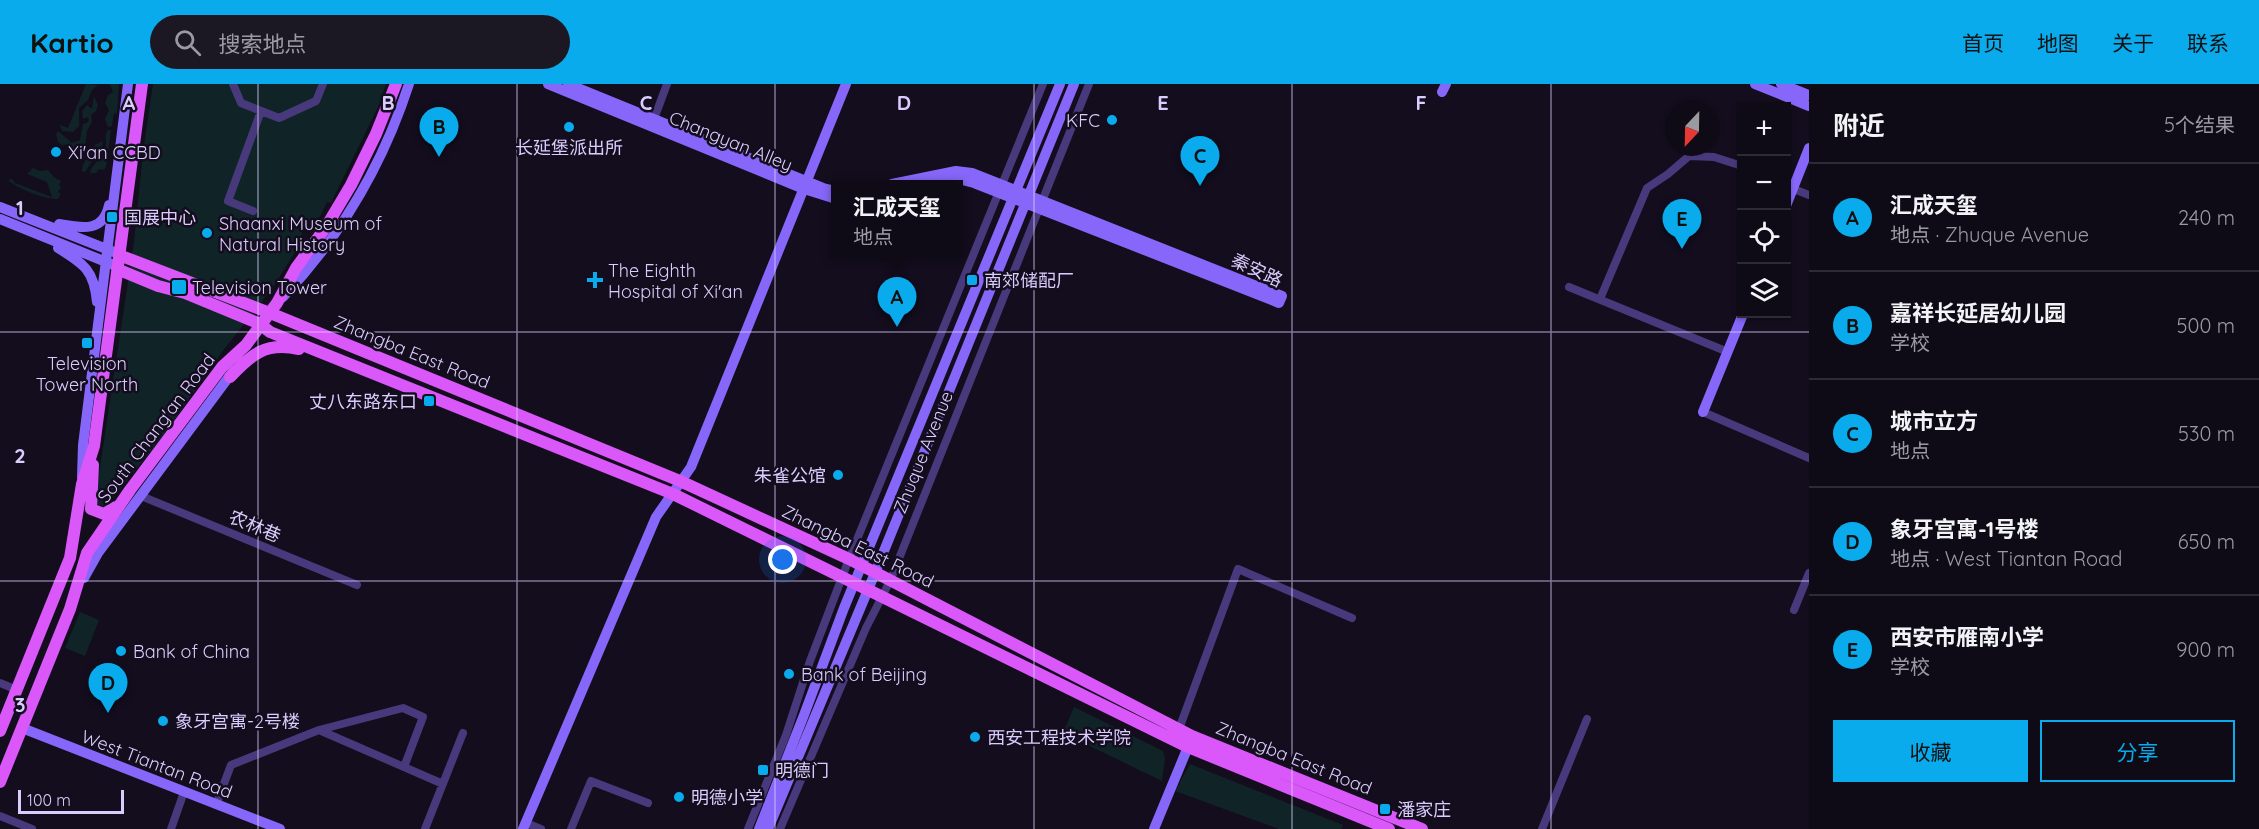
<!DOCTYPE html>
<html lang="zh">
<meta charset="utf-8">
<style>
:root{--surface:#0e0a16;--page:#1c1823;--text:#f1f3f6;--muted:#9b9aa1;--line:#2e2b35;--accent:#09abec}
body{margin:0;font-family:Quicksand,"Noto Sans SC",sans-serif;background:var(--page);color:var(--text)}
.controls{position:absolute;right:18px;top:18px;display:grid;overflow:hidden;border-radius:0px;box-shadow:0 2px 4px #0004}
.controls button{width:54px;height:54px;display:grid;place-items:center;padding:0;border:0;border-bottom:2px solid var(--line);background:var(--surface);color:var(--text);font:30px sans-serif}
.compass{position:absolute;left:1665px;top:18px;width:54px;height:54px;border-radius:50%;background:var(--surface);box-shadow:0 2px 4px #0004;rotate:202deg}
.scale{position:absolute;left:18px;bottom:15px;width:106px;box-sizing:border-box;padding-left:6px;border:3px solid #dbccfd;border-top:0;font-size:16px;line-height:21px;white-space:nowrap;color:#dbccfd;-webkit-text-stroke:4px #130d1e;paint-order:stroke}
.you{position:absolute;left:783px;top:476px;width:21px;height:21px;margin:-15px;border:4px solid #fff;border-radius:50%;background:#1a73e8;box-shadow:0 0 0 9px #1a73e833}
.badge{display:grid;place-items:center;width:39px;height:39px;border-radius:50%;background:var(--accent);color:#111;font-size:20px;font-weight:700}
.pin{position:absolute;translate:-50% -50px;filter:drop-shadow(0 2px 3px #0008)}
.pin::after{content:'';position:absolute;top:32px;width:21px;height:18px;background:inherit;clip-path:polygon(0 0,100% 0,50% 100%)}
.popup{position:absolute;left:831px;top:96px;width:132px;height:78px;box-sizing:border-box;display:grid;place-content:center;border-radius:0px;background:var(--surface);filter:drop-shadow(0 2px 4px #0005);font-size:20px;white-space:nowrap;color:var(--muted)}
.popup b{font-size:22px;color:var(--text)}
.popup::after{content:'';position:absolute;left:50%;top:100%;margin-left:-12px;border:12px solid transparent;border-top-color:var(--surface)}
.list{margin:0;padding:0;list-style:none}
h2{display:flex;justify-content:space-between;align-items:center;height:78px;margin:0;padding:0 24px;font-size:26px}
h2 small{font-size:20px;font-weight:400;color:var(--muted)}
.list li{display:grid;grid-template-columns:39px 1fr auto;gap:18px;align-items:center;box-sizing:border-box;height:108px;padding:0 24px;border-top:2px solid var(--line)}
.list b{display:block;font-size:22px;white-space:nowrap}
.list p{margin:0;font-size:20px;white-space:nowrap;color:var(--muted)}
.list em{font-size:20px;font-style:normal;color:var(--muted)}
.actions{display:flex;gap:12px;padding:18px 24px}
.actions a{flex:1;padding:14px 0;border:2px solid var(--accent);border-radius:0px;text-align:center;font-size:21px;color:var(--accent)}
.actions .main{background:var(--accent);color:#111}
.icon{flex:none;width:33px;height:33px;fill:none;stroke:currentColor;stroke-width:2;stroke-linecap:round;stroke-linejoin:round}
.map{position:relative;flex:none;width:1809px;height:745px;overflow:hidden}
header{display:flex;align-items:center;gap:36px;box-sizing:border-box;height:84px;padding:0 30px;background:var(--accent);color:#111}
header strong{font-size:28px}
nav{display:flex;gap:33px;margin-inline-start:auto;font-size:21px}
.search{width:420px;height:54px;background:var(--page);display:flex;align-items:center;gap:15px;box-sizing:border-box;padding:0 21px;border-radius:33px;color:var(--muted);font-size:22px}
main{display:flex}
aside{flex:1;background:var(--surface)}
.map>svg:first-child{display:block}
.green{fill:#102428}
.lines{fill:none;stroke-linecap:round;stroke-linejoin:round}
.street{stroke:#48397c;stroke-width:8}
.secondary{stroke:#8667f9;stroke-width:10}
.primary{stroke:#da57f9;stroke-width:12}
.grid{fill:none;stroke:#dbccfd;stroke-width:1.5;stroke-opacity:0.55}
.poi-dot{fill:#09abec;stroke:#130d1e;stroke-width:2}
.labels{text-anchor:middle;dominant-baseline:central;stroke-width:5;stroke-linejoin:round;paint-order:stroke}
.poi-label{font-size:18px;fill:#dbccfd;stroke:#130d1e;text-anchor:start}
.street-label{font-size:18px;fill:#dbccfd;stroke:#130d1e}
.grid-label{font-size:20px;text-anchor:middle;font-weight:bold;fill:#dbccfd;stroke:#130d1e;stroke-width:5;stroke-linejoin:round;paint-order:stroke}
</style>
<header>
<strong>Kartio</strong>
<div class="search"><svg class="icon" aria-label="search" viewBox="0 0 24 24"><circle cx="10" cy="10" r="6"/><path d="M15 15l6 6"/></svg>搜索地点</div>
<nav><a>首页</a><a>地图</a><a>关于</a><a>联系</a></nav>
</header>
<main>
<div class="map">
<svg width="1809" height="745" viewBox="0 0 1809 745">
<rect width="100%" height="100%" fill="#130d1e"/>
<path class="green" d="M86 0 98 1 92 6 88 16 79 24V42L73 48 62 47 60 41 68 44Z
M110 0H119L117 30 114 29 112 42 108 43 105 35 109 26 105 19 108 11 113 8Z
M153 0H386L378 23 331 119 327 118 317 139 307 137 294 170 273 203 222 268 165 349 110 418 103 422 97 420 96 410 134 158 143 68Z
M94 12 98 21 96 27 91 31 92 38 87 47 85 63 79 69H74L71 66V60L62 61 58 58 56 50 58 47 72 59 80 56 83 40 87 39 89 36 88 33 83 35 82 27 87 21 92 25Z
M108 46H111L106 83 104 86 99 85 96 89H90C92 79 102 75 105 65 108 57 103 52 108 46Z
M103 57C102 70 91 76 86 87L82 88C81 78 91 71 95 61Z
M33 84 40 87 48 86 55 94 61 97 59 101 61 103 58 108 61 110 58 115C44 115 21 106 9 97L8 96 12 95 15 99 52 113 47 98 27 90Z
M80 528 99 536 85 572 65 564Z
M1074 623 1163 667 1165 674 1162 697 1063 649Z
M1190 680 1343 741 1341 745H1279L1175 707Z"/>
<g class="lines">
<path class="street" d="M233 0 241 19 279 34 316 17 323 0
M654 35 667 0
M1786 102 1809 111
M253 127 228 117 261 27
M1569 203 1728 268
M1600 215 1647 104 1668 90 1689 72 1714 73 1742 82
M1703 328 1809 374
M141 412 357 501
M1794 526 1809 489
M0 599 17 606
M1179 645 1238 485 1352 534
M319 646 403 624 423 633 404 683
M216 721 231 681 319 646 443 700
M0 732 32 745
M526 739 541 745
M171 745 184 708
M425 745 463 649
M571 745 591 697 648 719
M748 745 786 651 810 577 849 475 1043 0
M780 745 866 544 890 497 1089 0
M1542 745 1587 635"/>
<path class="secondary" d="M548 0 804 105 836 115
M568 0 823 104 836 107
M1755 0 1809 22
M1781 0 1809 11
M1442 8 1446 0
M892 100 956 87 972 89 1282 212 1279 219 974 99 962 96 936 100
M1786 122 1809 64
M0 123 114 168
M0 135 111 180
M59 140C82 144 103 149 109 121
M58 164C84 180 94 186 97 218
M283 213C341 152 383 80 409 0
M1703 328 1743 230
M82 393 83 361 128 0
M84 494 98 469 234 286
M22 644 280 745
M523 745 656 433 691 383 846 0
M759 745 804 631 844 524 1060 0
M768 745 875 489 1074 0
M1154 745 1190 658"/>
<path class="primary" d="M119 171 270 229 680 397 849 475 1192 652 1422 745
M117 185 158 202 185 209 260 240 270 248 673 410 1188 663 1389 745
M230 293C252 270 265 258 299 265
M93 381 91 425 104 430 116 423
M0 647 70 474 82 400 94 362 142 0
M0 698 70 525 87 469 130 406 222 283 246 261 277 219 296 184 326 143 351 101 376 50 396 0"/>
</g>
<path class="grid" d="M258 0V745M517 0V745M775 0V745M1034 0V745M1292 0V745M1551 0V745M0 248H1809M0 497H1809"/>
<g class="poi-dot">
<circle cx="1112" cy="36" r="6"/>
<circle cx="569" cy="43" r="6"/>
<circle cx="56" cy="68" r="6"/>
<rect x="106" y="127" width="12" height="12" rx="3"/>
<circle cx="207" cy="149" r="6"/>
<path d="M592 187h6v6h6v6h-6v6h-6v-6h-6v-6h6z"/>
<rect x="966" y="190" width="12" height="12" rx="3"/>
<rect x="171" y="195" width="16" height="16" rx="3"/>
<rect x="81" y="253" width="12" height="12" rx="3"/>
<rect x="423" y="311" width="12" height="12" rx="3"/>
<circle cx="838" cy="391" r="6"/>
<circle cx="121" cy="567" r="6"/>
<circle cx="789" cy="590" r="6"/>
<circle cx="163" cy="637" r="6"/>
<circle cx="975" cy="653" r="6"/>
<rect x="757" y="680" width="12" height="12" rx="3"/>
<circle cx="679" cy="713" r="6"/>
<rect x="1379" y="719" width="12" height="12" rx="3"/>
</g>
<g class="labels">
<g class="poi-label">
<text x="1100" y="36" text-anchor="end">KFC</text>
<text x="569" y="63" text-anchor="middle">长延堡派出所</text>
<text x="68" y="68">Xi'an CCBD</text>
<text x="124" y="133">国展中心</text>
<text x="219" y="139">Shaanxi Museum of<tspan x="219" dy="21">Natural History</tspan></text>
<text x="608" y="186">The Eighth<tspan x="608" dy="21">Hospital of Xi'an</tspan></text>
<text x="984" y="196">南郊储配厂</text>
<text x="192" y="203">Television Tower</text>
<text x="87" y="279" text-anchor="middle">Television<tspan x="87" dy="21">Tower North</tspan></text>
<text x="417" y="317" text-anchor="end">丈八东路东口</text>
<text x="826" y="391" text-anchor="end">朱雀公馆</text>
<text x="133" y="567">Bank of China</text>
<text x="801" y="590">Bank of Beijing</text>
<text x="175" y="637">象牙宫寓-2号楼</text>
<text x="987" y="653">西安工程技术学院</text>
<text x="775" y="686">明德门</text>
<text x="691" y="713">明德小学</text>
<text x="1397" y="725">潘家庄</text>
</g>
<g class="street-label">
<text transform="translate(731 57) rotate(22)">Changyan Alley</text>
<text transform="translate(1257 186) rotate(25)">秦安路</text>
<text transform="translate(412 268) rotate(22)">Zhangba East Road</text>
<text transform="translate(156 344) rotate(-53)">South Chang'an Road</text>
<text transform="translate(923 368) rotate(-68)">Zhuque Avenue</text>
<text transform="translate(255 442) rotate(23)">农林巷</text>
<text transform="translate(858 462) rotate(26)">Zhangba East Road</text>
<text transform="translate(1294 674) rotate(22)">Zhangba East Road</text>
<text transform="translate(157 680) rotate(21)">West Tiantan Road</text>
</g>
</g>
<g class="grid-label">
<text x="129" y="26">A</text>
<text x="388" y="26">B</text>
<text x="646" y="26">C</text>
<text x="904" y="26">D</text>
<text x="1163" y="26">E</text>
<text x="1421" y="26">F</text>
<text x="20" y="131">1</text>
<text x="20" y="379">2</text>
<text x="20" y="628">3</text>
</g>
</svg>
<div class="controls">
<button>+</button>
<button>−</button>
<button><svg class="icon" aria-label="locate" viewBox="0 0 24 24"><circle cx="12" cy="12" r="6"/><path d="M12 2v4M12 18v4M2 12h4M18 12h4"/></svg></button>
<button><svg class="icon" aria-label="layers" viewBox="0 0 24 24"><path d="M12 4l9 5-9 5-9-5zM3 14l9 5 9-5"/></svg></button>
</div>
<svg class="compass" viewBox="-18 -18 36 36"><path d="M0-13l5 13h-10z" fill="#e53935"/><path d="M0 13l5-13h-10z" fill="#9b9aa1"/></svg>
<div class="scale">100 m</div>
<div class="you"></div>
<div class="pin badge" style="left:897px;top:243px">A</div>
<div class="popup"><b>汇成天玺</b>地点</div>
<div class="pin badge" style="left:439px;top:73px">B</div>
<div class="pin badge" style="left:1200px;top:102px">C</div>
<div class="pin badge" style="left:108px;top:629px">D</div>
<div class="pin badge" style="left:1682px;top:165px">E</div>
</div>
<aside>
<h2>附近<small>5个结果</small></h2>
<ul class="list">
<li><span class="badge">A</span><div><b>汇成天玺</b><p>地点 · Zhuque Avenue</p></div><em>240 m</em></li>
<li><span class="badge">B</span><div><b>嘉祥长延居幼儿园</b><p>学校</p></div><em>500 m</em></li>
<li><span class="badge">C</span><div><b>城市立方</b><p>地点</p></div><em>530 m</em></li>
<li><span class="badge">D</span><div><b>象牙宫寓-1号楼</b><p>地点 · West Tiantan Road</p></div><em>650 m</em></li>
<li><span class="badge">E</span><div><b>西安市雁南小学</b><p>学校</p></div><em>900 m</em></li>
</ul>
<div class="actions"><a class="main">收藏</a><a>分享</a></div>
</aside>
</main>
